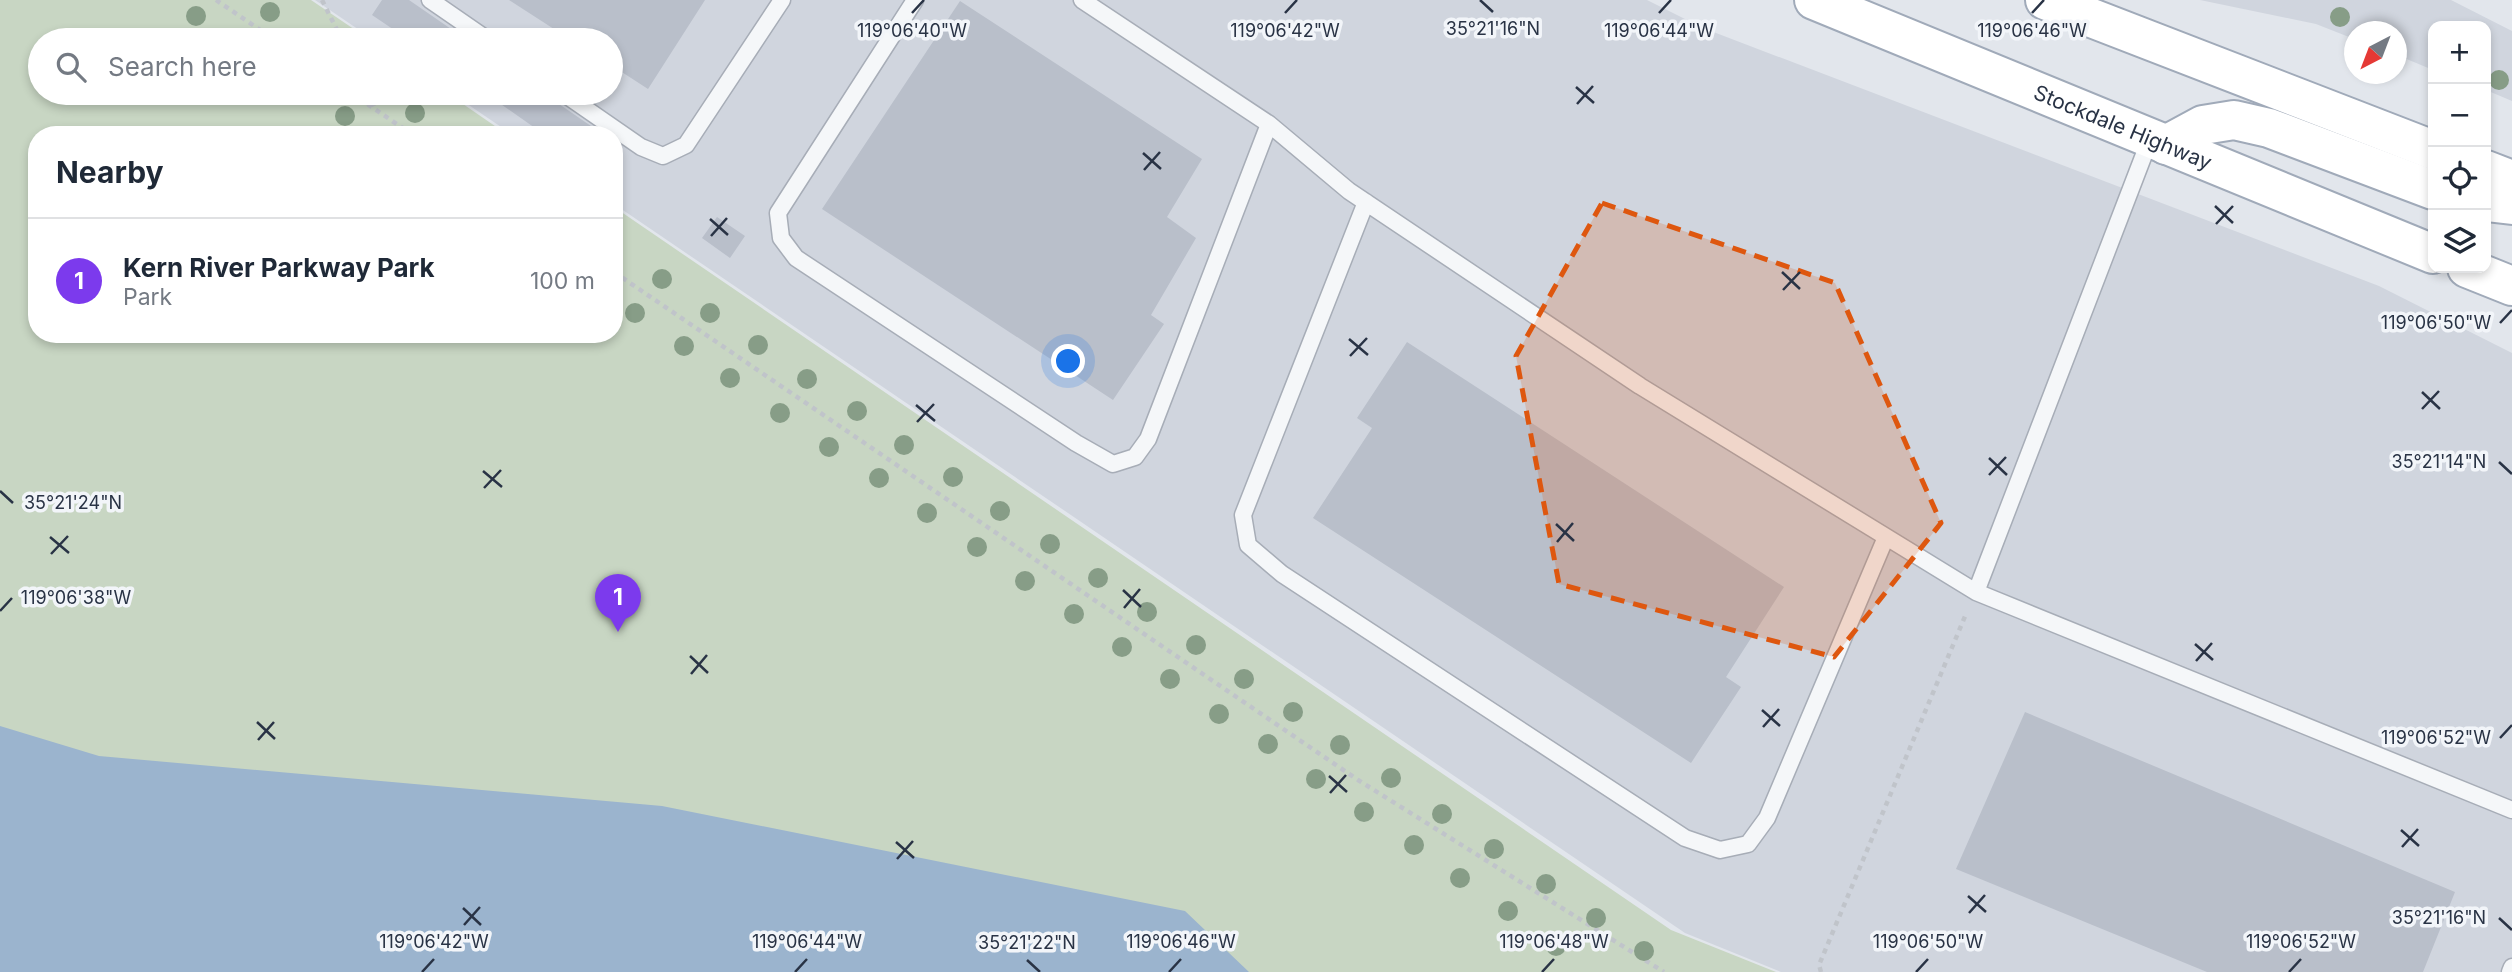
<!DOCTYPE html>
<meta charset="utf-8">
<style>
:root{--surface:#fff;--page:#f2f2f3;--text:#1f2937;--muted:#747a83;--line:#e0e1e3;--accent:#7c3aed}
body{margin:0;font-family:Inter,sans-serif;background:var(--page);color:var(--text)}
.controls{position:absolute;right:21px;top:21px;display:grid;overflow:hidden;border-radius:14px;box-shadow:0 4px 10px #0003}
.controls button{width:63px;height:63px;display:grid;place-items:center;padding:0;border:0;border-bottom:2px solid var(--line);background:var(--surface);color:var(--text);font:35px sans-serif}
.compass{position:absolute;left:2344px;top:21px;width:63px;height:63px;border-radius:50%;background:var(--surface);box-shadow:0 4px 10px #0003;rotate:222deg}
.you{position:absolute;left:1069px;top:362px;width:24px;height:24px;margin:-18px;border:5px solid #fff;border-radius:50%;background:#1a73e8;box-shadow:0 0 0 10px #1a73e833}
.badge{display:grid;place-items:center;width:46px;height:46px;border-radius:50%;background:var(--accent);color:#fff;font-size:23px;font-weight:700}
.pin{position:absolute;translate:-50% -58px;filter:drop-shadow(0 2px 4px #0008)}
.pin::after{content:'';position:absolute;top:37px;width:24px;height:21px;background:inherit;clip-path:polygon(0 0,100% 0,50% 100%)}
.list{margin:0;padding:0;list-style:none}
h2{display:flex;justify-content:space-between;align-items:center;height:91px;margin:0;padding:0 28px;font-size:30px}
h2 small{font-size:23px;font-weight:400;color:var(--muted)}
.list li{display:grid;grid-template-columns:46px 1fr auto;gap:21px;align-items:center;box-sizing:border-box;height:126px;padding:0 28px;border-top:2px solid var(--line)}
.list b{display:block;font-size:26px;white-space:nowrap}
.list p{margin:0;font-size:23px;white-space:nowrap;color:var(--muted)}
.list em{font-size:23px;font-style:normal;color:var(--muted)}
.icon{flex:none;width:38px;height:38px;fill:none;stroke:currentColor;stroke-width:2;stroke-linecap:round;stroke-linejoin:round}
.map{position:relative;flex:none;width:2512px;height:972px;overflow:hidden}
.search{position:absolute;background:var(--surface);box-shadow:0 4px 10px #0003;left:28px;top:28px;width:595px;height:77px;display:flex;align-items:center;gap:18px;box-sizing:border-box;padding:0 24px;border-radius:38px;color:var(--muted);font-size:26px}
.panel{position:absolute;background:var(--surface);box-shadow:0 4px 10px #0003;left:28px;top:126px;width:595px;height:217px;border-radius:28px}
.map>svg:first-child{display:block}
.built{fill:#d0d5de}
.green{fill:#c8d6c3}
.water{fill:#9bb4ce}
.building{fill:#b9bfca}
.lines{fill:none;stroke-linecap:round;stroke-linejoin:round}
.lane-casing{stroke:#a7adb7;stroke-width:19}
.primary-casing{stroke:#a0aab9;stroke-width:42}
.path{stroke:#c0c4ca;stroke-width:4.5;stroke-dasharray:5 5;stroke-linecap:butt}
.lane{stroke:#f5f7f9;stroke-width:16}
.primary{stroke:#fff;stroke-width:38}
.tree{fill:#879d87}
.marked{fill:#de570f;fill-opacity:0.2;stroke:#de570f;stroke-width:5;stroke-dasharray:14 9;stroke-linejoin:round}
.ticks{fill:none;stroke:#293345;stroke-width:2.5}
.labels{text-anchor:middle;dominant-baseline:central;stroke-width:7;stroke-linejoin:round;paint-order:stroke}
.street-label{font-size:21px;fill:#293345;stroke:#f2f5f9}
.ticks-label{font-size:18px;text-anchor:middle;fill:#293345;stroke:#f2f5f9;stroke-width:7;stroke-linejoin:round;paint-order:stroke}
</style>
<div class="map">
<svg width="2512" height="972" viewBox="0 0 2512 972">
<rect width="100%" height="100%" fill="#e2e6ec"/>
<path class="built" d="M315 0H1647L1703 28 2379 286 2512 353V972H1781L1685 933 614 204V135H513L451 93H611V40H374Z
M2200 0H2451L2512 31V101L2486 90V26H2433V70L2397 55 2396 32H2354V39L2316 24Z"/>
<path class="green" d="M0 0H311L370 40H40V93H447L508 135H37V334H614V207L1671 930 1776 972H0Z"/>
<path class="water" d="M0 726 99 756 662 806 1185 911 1249 972H0Z"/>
<path class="building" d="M382 0H409L467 40H409L372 15Z
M509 0H705L648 89 611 65V40H571Z
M960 1 1202 159 1167 217 1196 238 1151 315 1164 324 1113 400 822 209Z
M485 93H543L604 135H545Z
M717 217 745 236 730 258 702 238Z
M1407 342 1784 587 1726 677 1741 687 1691 763 1313 518 1372 428 1357 418Z
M2025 712 2455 892 2423 972H2207L1956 869Z"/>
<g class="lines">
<g class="lane-casing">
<path id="lane" d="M430 0 488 40
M915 0 778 213 781 238 796 258 1076 443 1113 464 1135 457 1148 439 1269 124
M1082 0 1269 124 1349 191 1640 386 1976 592 2512 810
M563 93 641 147 663 156 686 145 782 0
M1366 202 1243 515 1248 545 1282 574 1685 838 1720 850 1748 844 1767 818 1886 537
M1976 592 2150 139
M2510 972 2512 967"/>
</g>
<g class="primary-casing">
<g id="primary">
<path id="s1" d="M1814 0 2433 254"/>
<path d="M2045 0 2433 150"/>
<path d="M2166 145 2203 125 2234 120 2269 128 2433 190"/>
<path d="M2486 170 2512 180"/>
<path d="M2486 202 2512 205"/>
<path d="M2467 268 2512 286"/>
</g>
</g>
<path class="path" d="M216 0 275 40
M322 0 342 40
M351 93 413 135
M367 93 375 108
M614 272 1358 780 1664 972
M1821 972 1819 965 1966 614"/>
<use href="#lane" class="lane"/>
<use href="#primary" class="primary"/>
</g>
<g class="tree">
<circle cx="270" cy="12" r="10"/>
<circle cx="196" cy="16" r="10"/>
<circle cx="2340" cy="17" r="10"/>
<circle cx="2499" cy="80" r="10"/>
<circle cx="415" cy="113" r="10"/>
<circle cx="345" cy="116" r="10"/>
<circle cx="662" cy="279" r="10"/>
<circle cx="635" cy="313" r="10"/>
<circle cx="710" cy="313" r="10"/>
<circle cx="758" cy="345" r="10"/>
<circle cx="684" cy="346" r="10"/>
<circle cx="730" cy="378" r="10"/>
<circle cx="807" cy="379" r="10"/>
<circle cx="857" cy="411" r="10"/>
<circle cx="780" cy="413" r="10"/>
<circle cx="904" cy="445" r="10"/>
<circle cx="829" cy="447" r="10"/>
<circle cx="953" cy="477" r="10"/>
<circle cx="879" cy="478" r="10"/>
<circle cx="1000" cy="511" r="10"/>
<circle cx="927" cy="513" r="10"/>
<circle cx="1050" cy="544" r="10"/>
<circle cx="977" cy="547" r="10"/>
<circle cx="1098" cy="578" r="10"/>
<circle cx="1025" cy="581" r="10"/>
<circle cx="1147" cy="612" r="10"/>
<circle cx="1074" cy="614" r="10"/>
<circle cx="1196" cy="645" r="10"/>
<circle cx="1122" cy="647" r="10"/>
<circle cx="1170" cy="679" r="10"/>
<circle cx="1244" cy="679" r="10"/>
<circle cx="1293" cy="712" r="10"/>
<circle cx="1219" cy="714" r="10"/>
<circle cx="1268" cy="744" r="10"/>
<circle cx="1340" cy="745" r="10"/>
<circle cx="1391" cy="778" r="10"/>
<circle cx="1316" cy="779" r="10"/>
<circle cx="1364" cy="812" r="10"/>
<circle cx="1442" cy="814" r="10"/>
<circle cx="1414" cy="845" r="10"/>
<circle cx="1494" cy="849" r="10"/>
<circle cx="1460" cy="878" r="10"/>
<circle cx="1546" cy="884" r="10"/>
<circle cx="1508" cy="911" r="10"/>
<circle cx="1596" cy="918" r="10"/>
<circle cx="1556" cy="946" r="10"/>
<circle cx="1644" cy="951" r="10"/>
</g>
<path class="marked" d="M1602 203 1835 283 1941 523 1834 657 1559 584 1516 356Z"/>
<path class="ticks" d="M1480 0 1493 12M912 13 924 0M1285 13 1297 0M1659 13 1671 0M2032 13 2044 0M1576 87 1594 103M1577 104 1593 86M1143 153 1161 169M1144 170 1160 152M2215 206 2233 223M710 219 728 235M2216 224 2233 206M711 236 727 218M1782 272 1800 289M1783 290 1800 272M2500 323 2512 310M1349 339 1368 355M1350 356 1367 338M2422 392 2440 409M916 405 935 421M2422 409 2439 391M917 422 934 404M1989 458 2007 475M2499 462 2512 474M483 471 502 487M1989 475 2006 457M484 488 501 470M0 491 13 503M1556 524 1574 541M50 537 69 553M1557 542 1573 523M51 554 68 536M1123 590 1141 607M1124 608 1140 589M0 611 12 598M2195 644 2213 660M690 656 708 673M2196 661 2212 643M691 674 707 655M1762 710 1780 726M257 722 275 739M1763 727 1779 709M2500 738 2512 725M258 740 274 722M1329 776 1347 792M1330 793 1346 775M2401 830 2419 846M896 842 914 858M2402 847 2418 829M897 859 913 841M1968 896 1986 912M463 908 481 925M1969 913 1985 895M2499 918 2512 930M464 925 480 907M1027 960 1040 972M422 972 434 959M795 972 807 959M1169 972 1181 959M1542 972 1554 959M1916 972 1928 959M2289 972 2301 959"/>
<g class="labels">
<g class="street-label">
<text stroke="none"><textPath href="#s1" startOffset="334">Stockdale Highway</textPath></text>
</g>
</g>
<g class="ticks-label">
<text x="1493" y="35">35°21'16"N</text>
<text x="912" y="37">119°06'40"W</text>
<text x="1285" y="37">119°06'42"W</text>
<text x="1659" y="37">119°06'44"W</text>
<text x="2032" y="37">119°06'46"W</text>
<text x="2436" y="329">119°06'50"W</text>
<text x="2439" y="468">35°21'14"N</text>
<text x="73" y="509">35°21'24"N</text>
<text x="76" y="604">119°06'38"W</text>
<text x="2436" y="744">119°06'52"W</text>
<text x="2439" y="924">35°21'16"N</text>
<text x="434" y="948">119°06'42"W</text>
<text x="807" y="948">119°06'44"W</text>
<text x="1181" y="948">119°06'46"W</text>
<text x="1554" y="948">119°06'48"W</text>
<text x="1928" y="948">119°06'50"W</text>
<text x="2301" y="948">119°06'52"W</text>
<text x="1027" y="949">35°21'22"N</text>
</g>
</svg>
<div class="controls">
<button>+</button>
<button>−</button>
<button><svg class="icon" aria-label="locate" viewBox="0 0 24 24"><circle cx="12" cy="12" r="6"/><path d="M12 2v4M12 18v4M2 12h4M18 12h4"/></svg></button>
<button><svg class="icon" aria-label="layers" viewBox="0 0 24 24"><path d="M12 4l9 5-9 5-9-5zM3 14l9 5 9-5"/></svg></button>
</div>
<svg class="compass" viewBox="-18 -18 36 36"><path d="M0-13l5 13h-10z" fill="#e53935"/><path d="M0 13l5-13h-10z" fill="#747a83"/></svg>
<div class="you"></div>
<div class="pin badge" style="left:618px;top:632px">1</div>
<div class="search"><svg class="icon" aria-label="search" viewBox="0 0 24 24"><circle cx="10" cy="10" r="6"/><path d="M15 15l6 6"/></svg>Search here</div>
<section class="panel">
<h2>Nearby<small></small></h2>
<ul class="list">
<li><span class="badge">1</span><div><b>Kern River Parkway Park</b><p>Park</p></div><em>100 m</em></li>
</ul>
</section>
</div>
